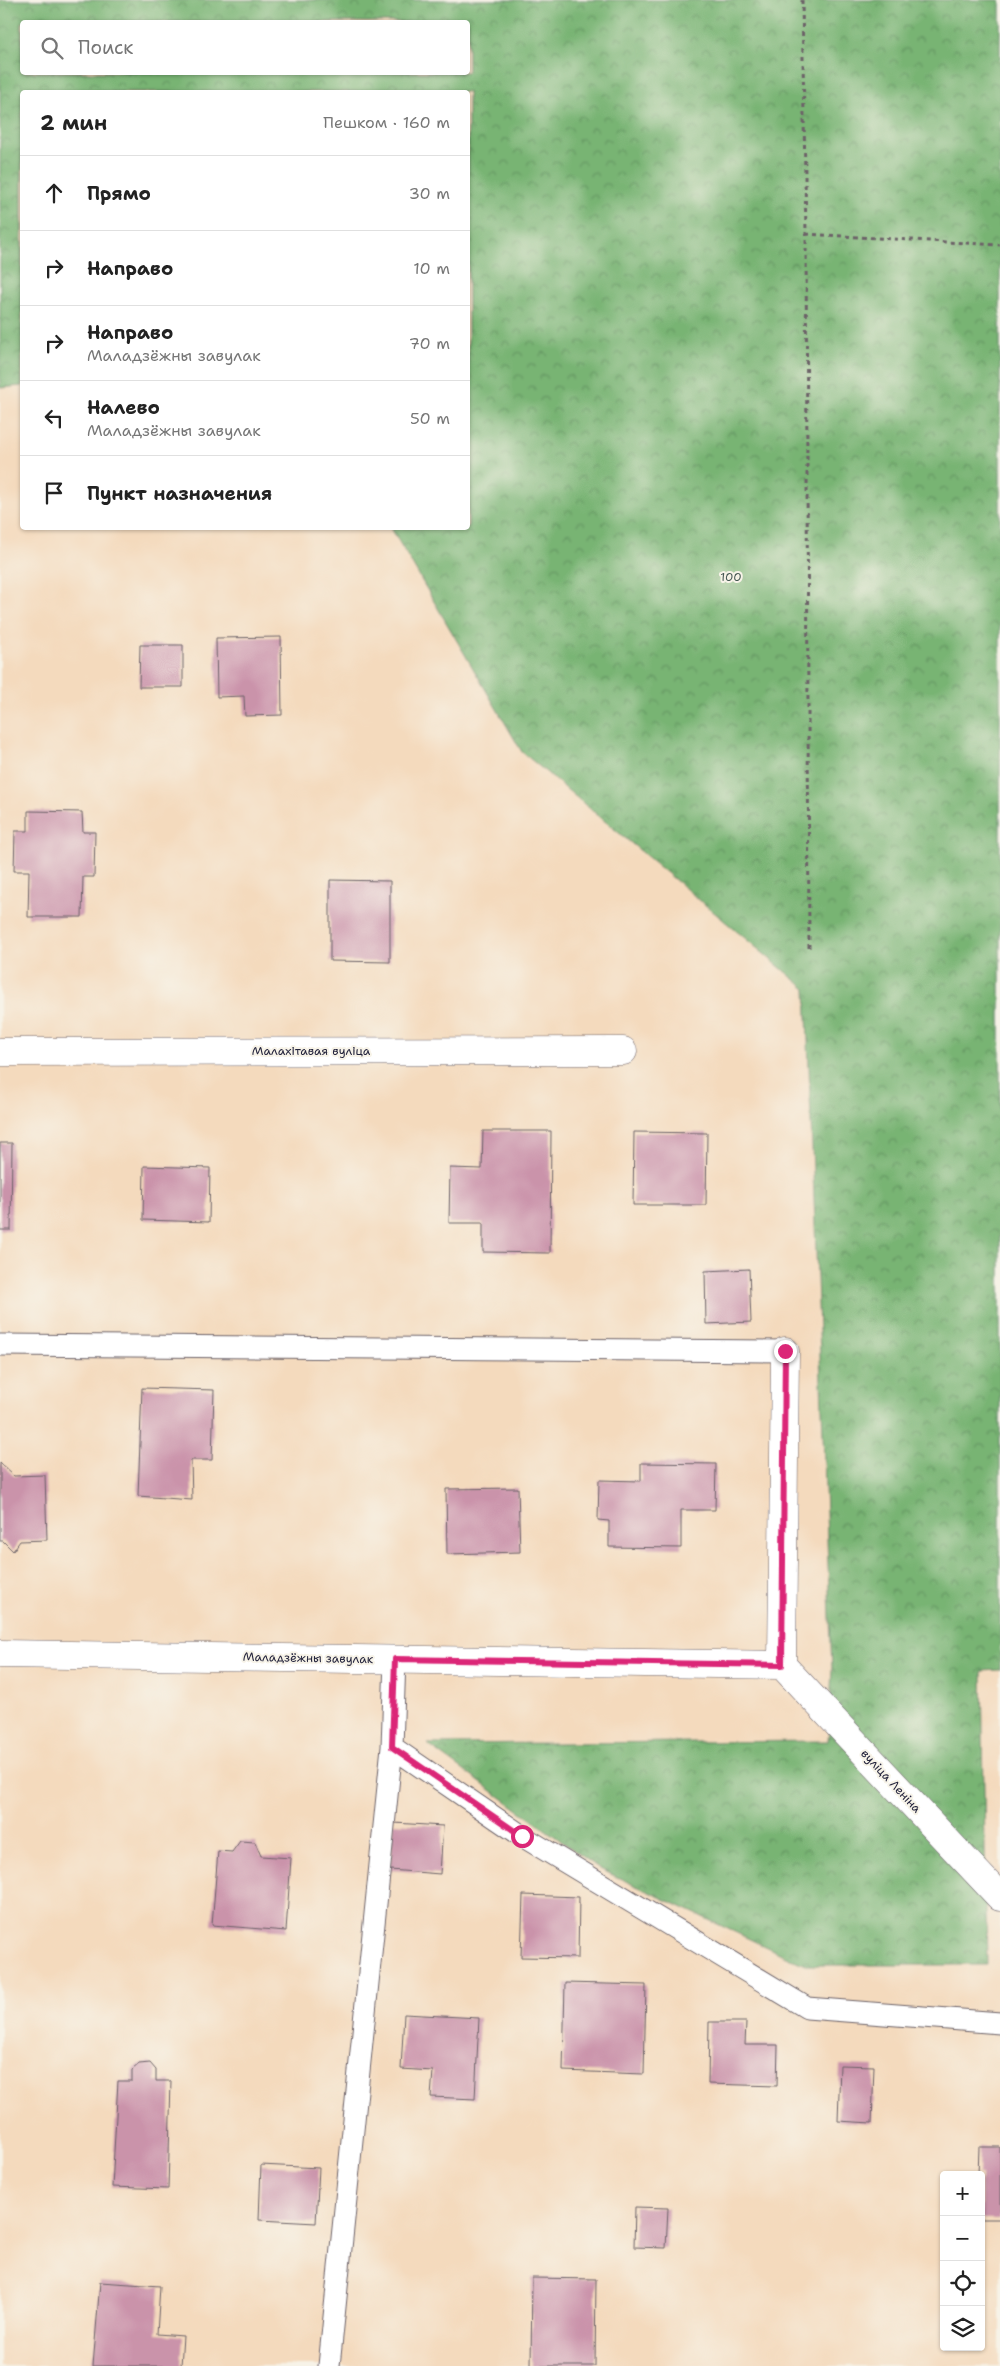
<!DOCTYPE html>
<html lang="ru">
<meta charset="utf-8">
<style>
:root{--surface:#fff;--page:#f6f6f6;--text:#222;--muted:#767676;--line:#e0e0e0}
body{margin:0;font-family:"Shantell Sans",sans-serif;background:var(--page);color:var(--text)}
.controls{position:absolute;right:15px;bottom:15px;display:grid;overflow:hidden;border-radius:5px;box-shadow:0 1px 4px #0004}
.controls button{width:45px;height:45px;display:grid;place-items:center;padding:0;border:0;border-bottom:1px solid var(--line);background:var(--surface);color:var(--text);font:25px sans-serif}
.stop{position:absolute;width:15px;height:15px;margin:-11px;border:4px solid #db2777;border-radius:50%;background:#fff}
.stop.end{background:#db2777;border-color:#fff;box-shadow:0 1px 5px #0008}
.list{margin:0;padding:0;list-style:none}
h2{display:flex;justify-content:space-between;align-items:center;height:65px;margin:0;padding:0 20px;font-size:21px}
h2 small{font-size:16px;font-weight:400;color:var(--muted)}
.list li{display:grid;grid-template-columns:32px 1fr auto;gap:15px;align-items:center;box-sizing:border-box;height:75px;padding:0 20px;border-top:1px solid var(--line)}
.list b{display:block;font-size:19px;white-space:nowrap}
.list p{margin:0;font-size:16px;white-space:nowrap;color:var(--muted)}
.list em{font-size:16px;font-style:normal;color:var(--muted)}
.icon{flex:none;width:28px;height:28px;fill:none;stroke:currentColor;stroke-width:2;stroke-linecap:round;stroke-linejoin:round}
.map{position:relative;flex:none;width:1000px;height:2366px;overflow:hidden}
.search{position:absolute;background:var(--surface);box-shadow:0 1px 4px #0004;left:20px;top:20px;width:450px;height:55px;display:flex;align-items:center;gap:12px;box-sizing:border-box;padding:0 18px;border-radius:5px;color:var(--muted);font-size:19px}
.panel{position:absolute;background:var(--surface);box-shadow:0 1px 4px #0004;left:20px;top:90px;width:450px;height:440px;border-radius:5px}
.map>svg:first-child{display:block}
.forest{fill:url(#forest-crowns);stroke:#4d6b57;fill-rule:evenodd}
.building{fill:#ca93aa}
.lines{fill:none;stroke-linecap:round;stroke-linejoin:round}
.service-casing{stroke:#6c6268;stroke-width:23}
.minor-casing{stroke:#6c6268;stroke-width:29}
.path{stroke:#6c6268;stroke-width:3;stroke-dasharray:4 4;stroke-linecap:butt}
.service{stroke:#fff;stroke-width:21}
.minor{stroke:#fff;stroke-width:28}
.route{stroke:#db2777;stroke-width:6}
.labels{text-anchor:middle;dominant-baseline:central;stroke-width:4;stroke-linejoin:round;paint-order:stroke}
.park-label{font-size:12px;fill:#455752;stroke:#f7f3e8}
.street-label{font-size:12px;fill:#22223b;stroke:#f7f3e8}
</style>
<div class="map">
<svg width="1000" height="2366" viewBox="0 0 1000 2366">
<defs>
<pattern id="forest-crowns" width="20" height="18" patternUnits="userSpaceOnUse" patternTransform="scale(1.25)"><rect width="20" height="18" fill="#78b473"/><path d="M2 6a3 3 0 1 1 6 0M12 15a3 3 0 1 1 6 0" fill="none" stroke="#629260"/></pattern>
</defs>
<rect width="100%" height="100%" fill="#f7f3e8"/>
<filter id="ink" filterUnits="userSpaceOnUse"><feTurbulence type="fractalNoise" baseFrequency=".02" numOctaves="2"/><feDisplacementMap in="SourceGraphic" scale="10" xChannelSelector="R" yChannelSelector="G"/><feConvolveMatrix kernelMatrix="1 2 1 2 8 2 1 2 1" color-interpolation-filters="sRGB"/></filter>
<filter id="wash" filterUnits="userSpaceOnUse"><feTurbulence type="fractalNoise" baseFrequency=".0096" numOctaves="4" result="noise"/><feDisplacementMap in="SourceGraphic" scale="20" xChannelSelector="R" yChannelSelector="G"/><feGaussianBlur stdDeviation="1.12" result="paint"/><feColorMatrix in="noise" values="0 0 0 0 0 0 0 0 0 0 0 0 0 0 0 0 0 1.4 0 .05"/><feComposite in="paint" operator="in"/></filter>
<g filter="url(#wash)">
<rect width="100%" height="100%" fill="#f4dabd"/>
<path class="forest" d="M0 0H1000V1670L982 1671 987 1965H805L600 1869 427 1744 828 1741 832 1670 806 989 522 752 391 528H468V92H22V386L0 388ZM22 22H468V72H22Z"/>
<g id="blocks">
<path class="building" d="M281 637 282 715 245 716 244 696 217 697 216 638Z
M140 645H183V687H139Z
M28 811 82 812 83 832H95L94 877H83L82 917H28L29 871H14L15 831H28Z
M330 880 390 881V962L330 961Z
M483 1131H551L550 1253 483 1252V1223H449L450 1168 482 1169Z
M634 1132 707 1133 706 1205H633Z
M0 1143H12L11 1230H0Z
M144 1166 210 1168 209 1222 143 1220Z
M749 1269 751 1322 706 1324 705 1271Z
M142 1388 214 1390 212 1460H191L192 1500 138 1496Z
M0 1463 14 1476 45 1475 47 1540 20 1541 13 1551 3 1541H0Z
M641 1463 716 1464 715 1510H681V1548L609 1547V1521L598 1520 599 1480 641 1481Z
M518 1488 520 1552 447 1554 446 1489Z
M394 1823 443 1826 440 1874 390 1870Z
M240 1841 255 1842 261 1856 291 1858 286 1931 212 1925 218 1851 232 1852Z
M523 1895 579 1897 578 1958 521 1957Z
M565 1983 646 1985 644 2074 563 2071Z
M404 2014 479 2018 475 2099 431 2097 433 2071 401 2069Z
M709 2022H746L745 2045H778L777 2086 708 2084Z
M150 2063 156 2070V2081H171L168 2189 112 2187 118 2081H132V2070L139 2064Z
M840 2065 874 2066 872 2123 838 2121Z
M979 2147H1000V2219H981V2175H978Z
M261 2165 319 2168 316 2223 259 2220Z
M635 2207 668 2208 666 2248 634 2247Z
M532 2278 596 2279 595 2366H531Z
M100 2282 160 2286 157 2334 183 2336 181 2366H93Z"/>
</g>
</g>
<g filter="url(#ink)">
<use href="#blocks" fill-opacity="0" stroke="#6c6268" stroke-width="1"/>
<g class="lines">
<g class="service-casing">
<path id="service" d="M0 1345 785 1351
M392 1747 522 1836 807 2008 1000 2023
M329 2366 392 1747 395 1659"/>
</g>
<g class="minor-casing">
<path id="minor" d="M0 1052 623 1051
M0 1654 782 1665 785 1351
M782 1665 1000 1897"/>
</g>
<path class="path" d="M802 0 806 234 809 949
M806 234 1000 245"/>
<use href="#service" class="service"/>
<use href="#minor" class="minor"/>
</g>
</g>
<g class="lines" filter="url(#ink)">
<path class="route" d="M522 1836 392 1747 395 1659 782 1665 785 1351"/>
</g>
<g class="labels">
<g class="park-label">
<text x="731" y="577">100</text>
</g>
<g class="street-label">
<text x="311" y="1051">Малахітавая вуліца</text>
<text transform="translate(308 1658) rotate(1)">Маладзёжны завулак</text>
<text transform="translate(891 1781) rotate(47)">вуліца Леніна</text>
</g>
</g>
</svg>
<div class="controls">
<button>+</button>
<button>−</button>
<button><svg class="icon" aria-label="locate" viewBox="0 0 24 24"><circle cx="12" cy="12" r="6"/><path d="M12 2v4M12 18v4M2 12h4M18 12h4"/></svg></button>
<button><svg class="icon" aria-label="layers" viewBox="0 0 24 24"><path d="M12 4l9 5-9 5-9-5zM3 14l9 5 9-5"/></svg></button>
</div>
<div class="stop" style="left:522px;top:1836px"></div>
<div class="stop end" style="left:785px;top:1351px"></div>
<div class="search"><svg class="icon" aria-label="search" viewBox="0 0 24 24"><circle cx="10" cy="10" r="6"/><path d="M15 15l6 6"/></svg>Поиск</div>
<section class="panel">
<h2>2 мин<small>Пешком · 160 m</small></h2>
<ul class="list">
<li><svg class="icon" aria-label="ahead" viewBox="0 0 24 24"><path d="M12 20V5M6 11l6-6 6 6"/></svg><div><b>Прямо</b></div><em>30 m</em></li>
<li><svg class="icon" aria-label="right" viewBox="0 0 24 24"><path d="M7 20v-9h11M14 6l5 5-5 5"/></svg><div><b>Направо</b></div><em>10 m</em></li>
<li><svg class="icon" aria-label="right" viewBox="0 0 24 24"><path d="M7 20v-9h11M14 6l5 5-5 5"/></svg><div><b>Направо</b><p>Маладзёжны завулак</p></div><em>70 m</em></li>
<li><svg class="icon" aria-label="left" viewBox="0 0 24 24"><path d="M17 20v-9H6M10 6l-5 5 5 5"/></svg><div><b>Налево</b><p>Маладзёжны завулак</p></div><em>50 m</em></li>
<li><svg class="icon" aria-label="arrive" viewBox="0 0 24 24"><path d="M6 21V4h12l-3 4 3 4H6"/></svg><div><b>Пункт назначения</b></div></li>
</ul>
</section>
</div>
